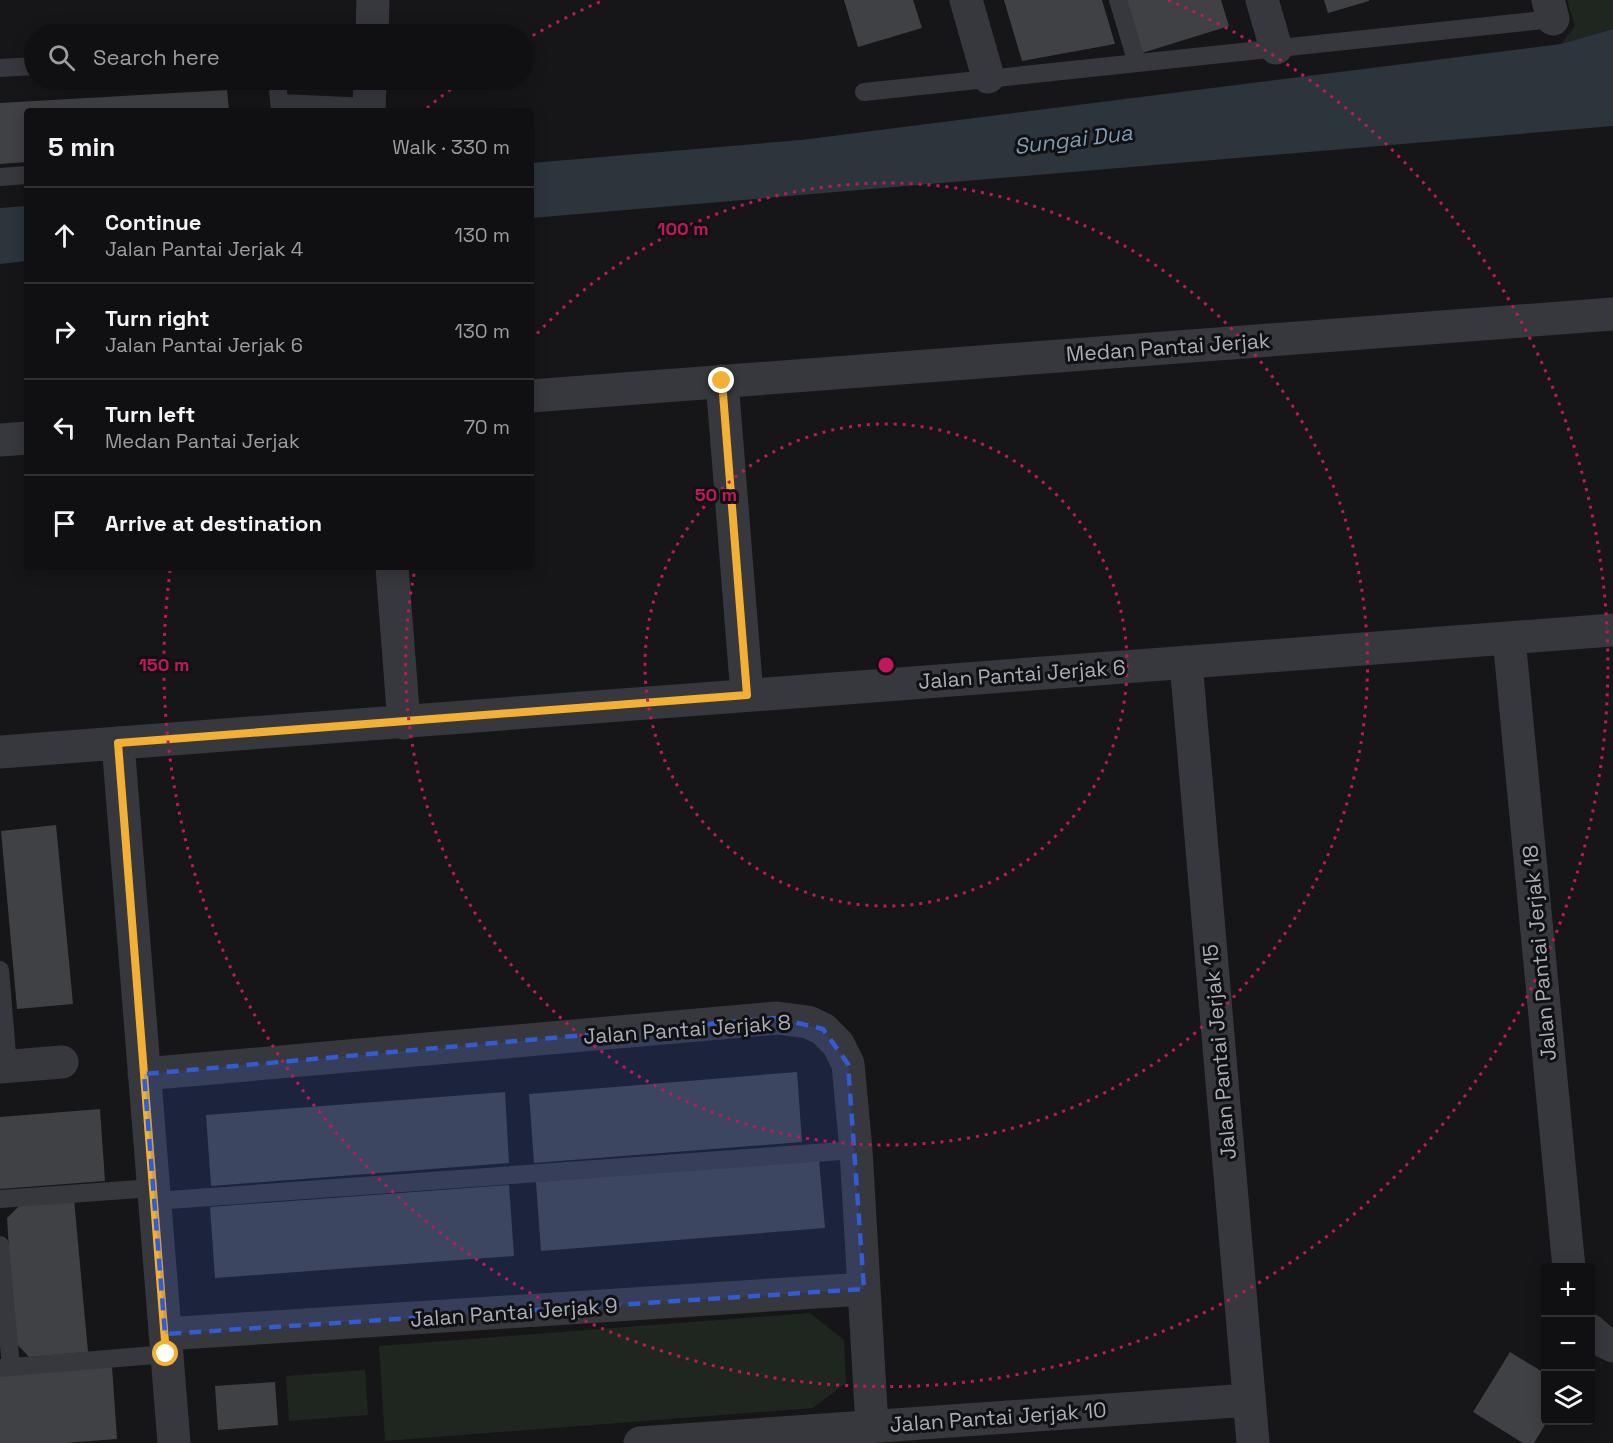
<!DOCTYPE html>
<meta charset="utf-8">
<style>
:root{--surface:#101012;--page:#19191b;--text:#f1f3f6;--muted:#9c9d9f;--line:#303032}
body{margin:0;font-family:"Space Grotesk",sans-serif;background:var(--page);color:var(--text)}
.controls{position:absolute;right:18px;bottom:18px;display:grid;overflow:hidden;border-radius:6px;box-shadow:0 3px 15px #0003}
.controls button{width:54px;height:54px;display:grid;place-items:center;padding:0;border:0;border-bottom:2px solid var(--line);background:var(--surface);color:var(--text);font:30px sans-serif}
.stop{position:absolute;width:18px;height:18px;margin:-14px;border:4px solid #f2b134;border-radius:50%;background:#fff}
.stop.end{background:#f2b134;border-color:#fff;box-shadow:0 2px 6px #0008}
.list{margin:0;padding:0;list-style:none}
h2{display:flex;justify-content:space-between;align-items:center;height:78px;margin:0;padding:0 24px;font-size:26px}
h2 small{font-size:20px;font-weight:400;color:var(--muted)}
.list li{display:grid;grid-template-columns:39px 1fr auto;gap:18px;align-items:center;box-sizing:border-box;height:96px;padding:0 24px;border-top:2px solid var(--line)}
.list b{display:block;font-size:22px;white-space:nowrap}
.list p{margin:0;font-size:20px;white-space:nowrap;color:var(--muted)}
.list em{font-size:20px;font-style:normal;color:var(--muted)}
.icon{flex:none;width:33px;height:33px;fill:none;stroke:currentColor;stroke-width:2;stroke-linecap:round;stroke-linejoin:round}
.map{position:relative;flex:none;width:1613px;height:1443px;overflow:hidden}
.search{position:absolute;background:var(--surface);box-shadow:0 3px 15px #0003;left:24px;top:24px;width:510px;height:66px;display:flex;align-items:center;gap:15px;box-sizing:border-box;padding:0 21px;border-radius:33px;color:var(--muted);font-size:22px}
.panel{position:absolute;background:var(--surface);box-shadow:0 3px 15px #0003;left:24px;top:108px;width:510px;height:462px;border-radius:6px}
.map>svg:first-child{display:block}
.green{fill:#1e261f}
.water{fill:#2c353c}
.building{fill:#404145}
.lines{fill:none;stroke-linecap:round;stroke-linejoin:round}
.service{stroke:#37383d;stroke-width:18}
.minor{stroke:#37383d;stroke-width:33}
.route{stroke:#f2b134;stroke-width:8}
.marked{fill:#325cd3;fill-opacity:0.2;stroke:#325cd3;stroke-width:4.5;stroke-dasharray:12 8;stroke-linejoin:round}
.ring{fill:none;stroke:#c2185b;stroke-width:3;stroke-dasharray:3 6}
.labels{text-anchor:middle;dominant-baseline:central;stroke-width:6;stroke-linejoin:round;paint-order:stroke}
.street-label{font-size:21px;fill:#a8adb8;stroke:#111113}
.water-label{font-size:22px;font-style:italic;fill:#7f9bb3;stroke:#111113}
.centre{fill:#c2185b;stroke:#111113;stroke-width:3}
.ring-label{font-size:18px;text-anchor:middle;font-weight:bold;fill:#c2185b;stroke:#111113;stroke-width:6;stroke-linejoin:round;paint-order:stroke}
</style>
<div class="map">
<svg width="1613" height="1443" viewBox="0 0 1613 1443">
<rect width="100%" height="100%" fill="#161618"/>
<path class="green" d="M1567 0H1613V29L1561 44 1575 26Z
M810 1313 844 1340 846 1383 813 1408 385 1441 379 1346Z
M365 1370 368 1415 289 1421 286 1376Z"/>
<path class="water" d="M1613 29V126L531 218V163L801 140 1561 44Z
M27 206V261L0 264V208Z"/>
<path class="building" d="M844 0H913L922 28 858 47Z
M1004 0H1102L1115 44 1022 61Z
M1126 0H1221L1229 26 1142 53Z
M1324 0H1369V1L1328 13Z
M227 90 229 111H27V162L0 164V103Z
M56 825 73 1004 17 1009 1 831Z
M797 1072 802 1142 534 1163 529 1094Z
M505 1092 509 1163 211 1186 206 1115Z
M100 1109 105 1181 0 1189V1117Z
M819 1160 825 1228 541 1251 536 1182Z
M509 1185 514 1256 215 1278 210 1207Z
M74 1199 88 1352 29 1357 15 1342 7 1218 21 1204Z
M1510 1352 1546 1374V1420H1548L1534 1443H1523L1473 1412Z
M112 1366 117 1439 65 1443H0V1376Z
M275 1382 278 1425 218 1430 215 1386Z"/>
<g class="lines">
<path class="service" d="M1118 0 1137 63
M0 68 34 66
M277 80 280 111
M864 92 1553 19
M280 103 370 107
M0 177 27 175
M0 970 8 1066
M0 1199 153 1188
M155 1201 856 1150
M0 1245 11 1367
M0 1368 166 1354"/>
<path class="minor" d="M966 0 988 77
M1262 0 1276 48
M1548 0 1553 19
M372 34 373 0
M369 111 370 80
M722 381 747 695
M531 396 1613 314
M0 440 27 438
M392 567 404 723
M1509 638 1569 1268
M1186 662 1253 1443
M118 743 174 1443
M0 752 1613 630
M0 1067 62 1062
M144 1074 777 1018 808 1022 823 1029 838 1044 848 1064 856 1150 872 1426
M1590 1330 1601 1340 1613 1346
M165 1334 864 1289
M640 1443 1249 1400"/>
</g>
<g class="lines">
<path class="route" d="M166 1354 118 743 747 695 722 381"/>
</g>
<path class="marked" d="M777 1018 823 1029 848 1064 864 1289 165 1334 144 1074Z"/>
<g class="ring">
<circle cx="886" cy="665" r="241"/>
<path d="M531 340A481 481 0 1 1 415 569"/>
<path d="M427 108A722 722 0 0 1 462 81M525 40A722 722 0 0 1 604 0M1168 0A722 722 0 1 1 170 571"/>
</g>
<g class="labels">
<g class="street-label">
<text transform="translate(1168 347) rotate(-4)">Medan Pantai Jerjak</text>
<text transform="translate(1022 674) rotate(-4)">Jalan Pantai Jerjak 6</text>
<text transform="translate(1539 953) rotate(-95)">Jalan Pantai Jerjak 18</text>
<text transform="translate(687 1029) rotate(-4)">Jalan Pantai Jerjak 8</text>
<text transform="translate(1219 1052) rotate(-95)">Jalan Pantai Jerjak 15</text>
<text transform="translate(514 1312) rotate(-4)">Jalan Pantai Jerjak 9</text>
<text transform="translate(998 1417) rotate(-4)">Jalan Pantai Jerjak 10</text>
</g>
<g class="water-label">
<text transform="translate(1073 139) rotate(-7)">Sungai Dua</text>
</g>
</g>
<circle cx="886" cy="665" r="9" class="centre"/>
<g class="ring-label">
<text x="683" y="235">100 m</text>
<text x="716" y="501">50 m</text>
<text x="164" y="671">150 m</text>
</g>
</svg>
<div class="controls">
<button>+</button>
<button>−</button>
<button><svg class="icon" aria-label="layers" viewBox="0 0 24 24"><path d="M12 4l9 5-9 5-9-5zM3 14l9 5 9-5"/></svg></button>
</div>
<div class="stop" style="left:166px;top:1354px"></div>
<div class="stop end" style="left:722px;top:381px"></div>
<div class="search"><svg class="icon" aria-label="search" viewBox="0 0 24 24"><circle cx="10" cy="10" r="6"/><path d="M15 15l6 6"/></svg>Search here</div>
<section class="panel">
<h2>5 min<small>Walk · 330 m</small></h2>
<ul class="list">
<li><svg class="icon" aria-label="ahead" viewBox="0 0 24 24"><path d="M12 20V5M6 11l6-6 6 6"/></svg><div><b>Continue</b><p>Jalan Pantai Jerjak 4</p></div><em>130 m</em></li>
<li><svg class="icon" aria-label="right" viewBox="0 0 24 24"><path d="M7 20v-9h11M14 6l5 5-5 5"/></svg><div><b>Turn right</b><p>Jalan Pantai Jerjak 6</p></div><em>130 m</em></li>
<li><svg class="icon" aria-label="left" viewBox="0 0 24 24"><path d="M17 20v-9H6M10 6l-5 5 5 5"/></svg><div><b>Turn left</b><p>Medan Pantai Jerjak</p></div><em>70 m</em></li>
<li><svg class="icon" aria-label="arrive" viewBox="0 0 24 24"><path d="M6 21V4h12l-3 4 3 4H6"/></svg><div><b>Arrive at destination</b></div></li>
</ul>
</section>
</div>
